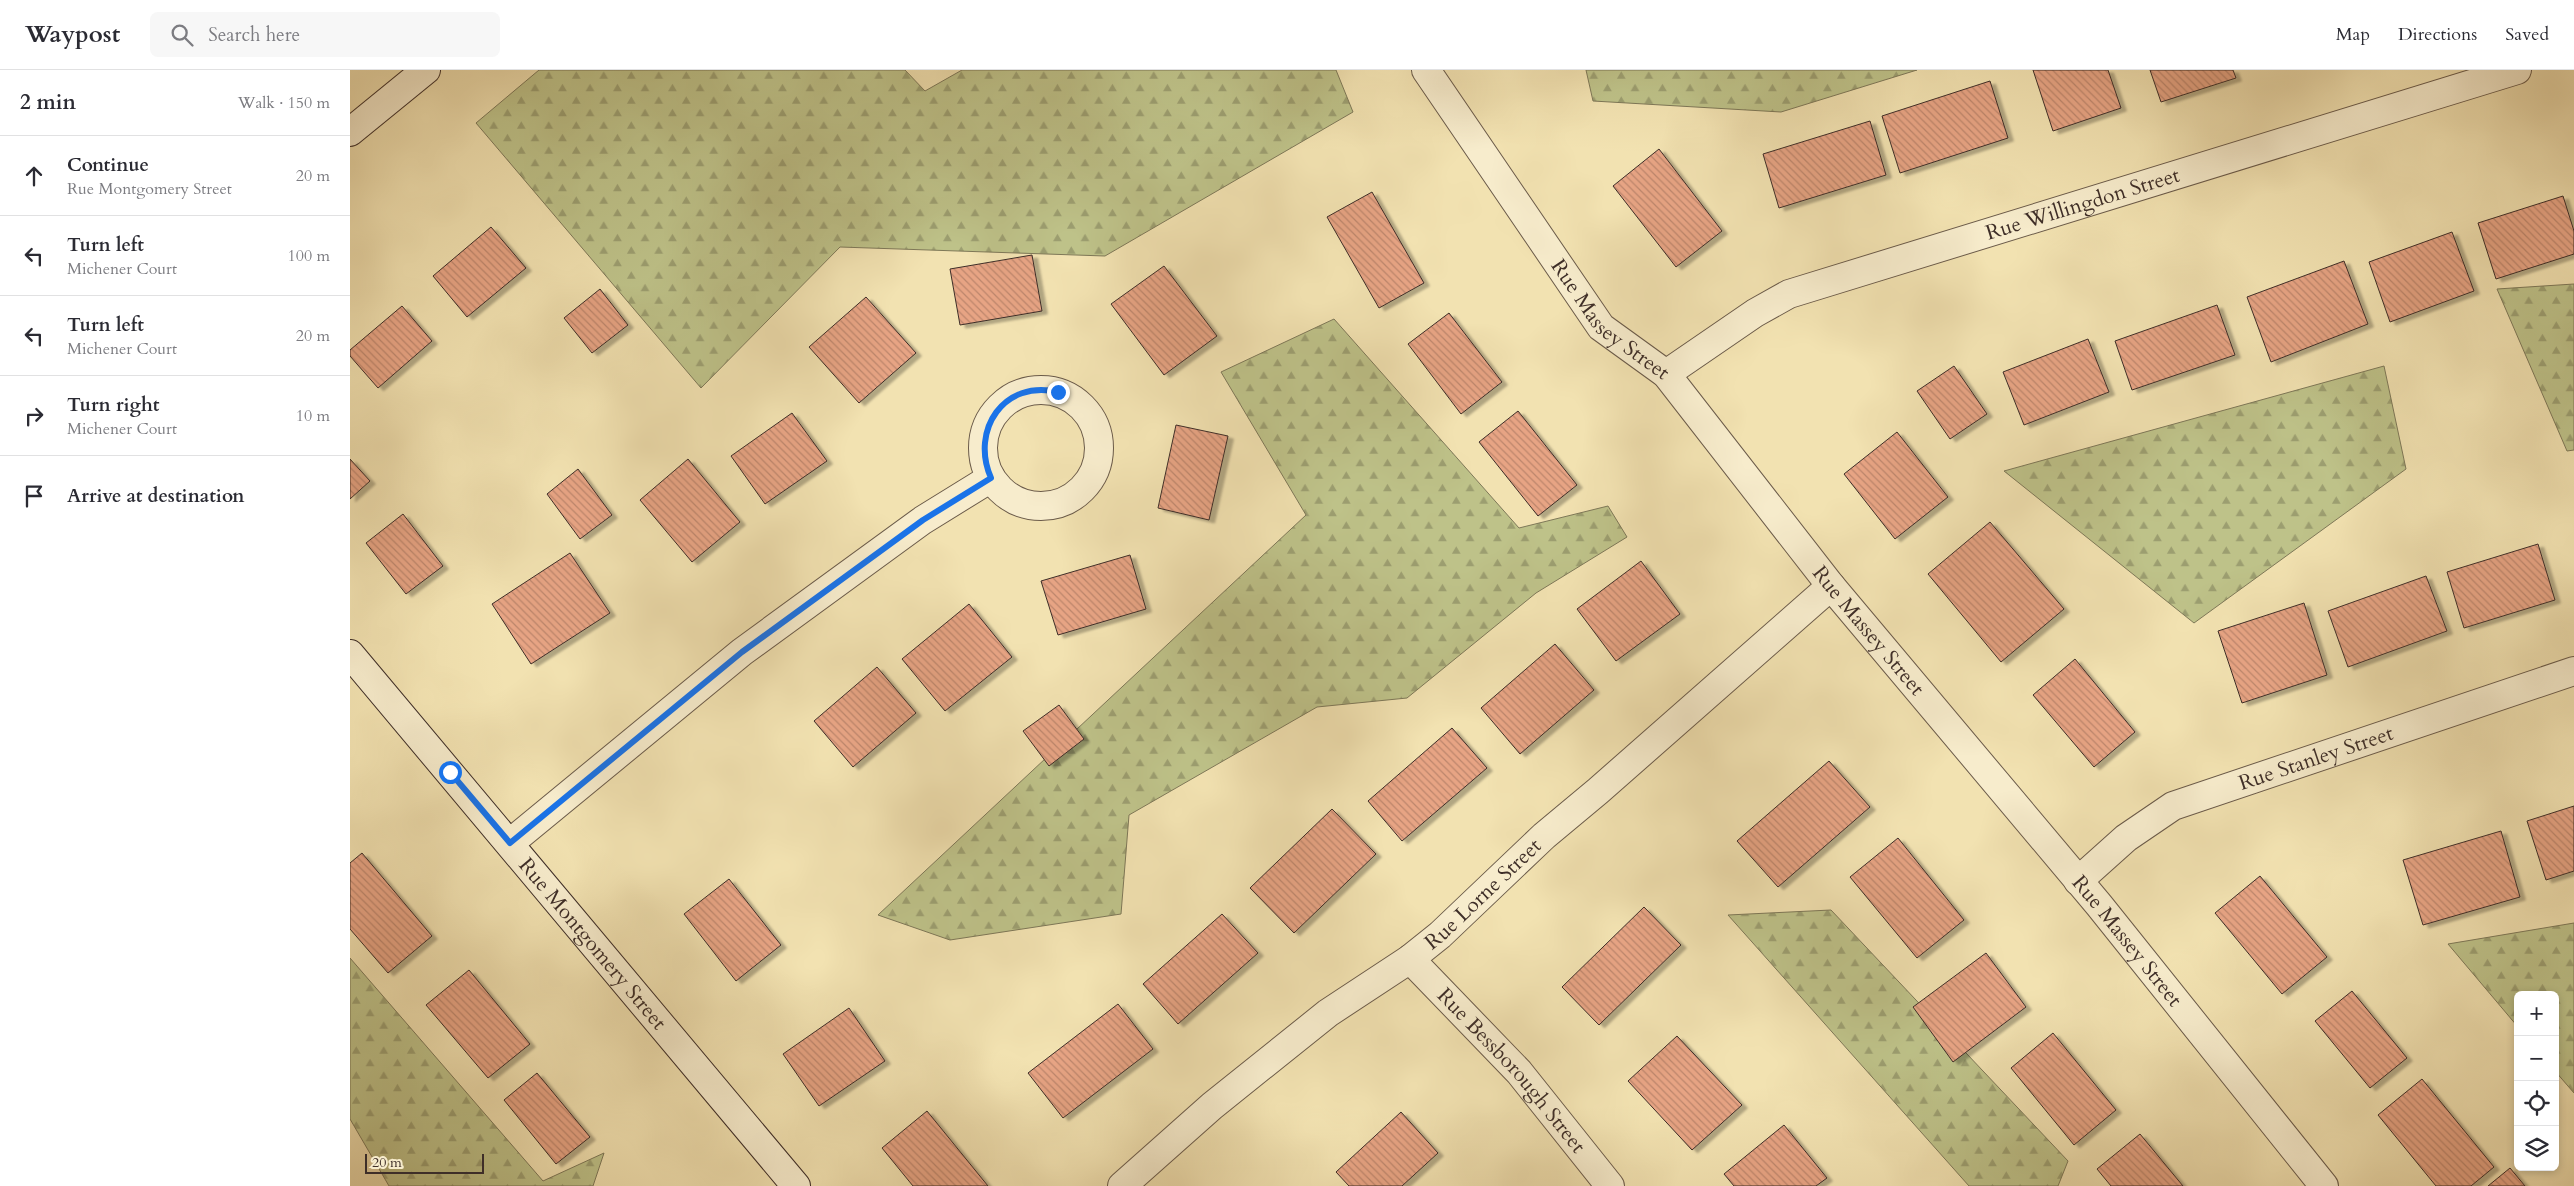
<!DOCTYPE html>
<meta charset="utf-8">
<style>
:root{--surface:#fff;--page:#f7f7f7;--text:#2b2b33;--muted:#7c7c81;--line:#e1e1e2}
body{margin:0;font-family:Cardo,serif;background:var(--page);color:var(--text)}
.controls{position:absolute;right:15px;bottom:15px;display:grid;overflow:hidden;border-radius:8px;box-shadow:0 2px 8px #0003}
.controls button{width:45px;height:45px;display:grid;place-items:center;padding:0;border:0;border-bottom:1px solid var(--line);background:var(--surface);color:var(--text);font:25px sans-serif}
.scale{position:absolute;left:15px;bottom:12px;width:119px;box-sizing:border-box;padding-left:5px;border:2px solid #3e2e28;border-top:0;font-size:14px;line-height:18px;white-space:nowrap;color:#3e2e28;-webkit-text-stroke:4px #f7eccc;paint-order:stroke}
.stop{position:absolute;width:15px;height:15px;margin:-11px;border:4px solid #1a73e8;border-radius:50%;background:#fff}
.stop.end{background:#1a73e8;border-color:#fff;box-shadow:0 1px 5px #0008}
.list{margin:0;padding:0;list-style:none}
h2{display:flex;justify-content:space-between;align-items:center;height:65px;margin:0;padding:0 20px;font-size:21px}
h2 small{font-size:16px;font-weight:400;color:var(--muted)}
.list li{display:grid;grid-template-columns:32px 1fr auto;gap:15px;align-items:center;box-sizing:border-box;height:80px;padding:0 20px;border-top:1px solid var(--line)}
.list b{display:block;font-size:19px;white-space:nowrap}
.list p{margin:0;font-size:16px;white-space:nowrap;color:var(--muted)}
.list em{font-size:16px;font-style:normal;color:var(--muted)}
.icon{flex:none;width:28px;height:28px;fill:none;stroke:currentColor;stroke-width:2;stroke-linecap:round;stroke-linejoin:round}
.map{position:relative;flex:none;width:2224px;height:1116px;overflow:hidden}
header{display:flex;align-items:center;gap:30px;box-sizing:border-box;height:70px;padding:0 25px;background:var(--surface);border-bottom:1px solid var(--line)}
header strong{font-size:24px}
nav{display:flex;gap:28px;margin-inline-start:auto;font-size:18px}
.search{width:350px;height:45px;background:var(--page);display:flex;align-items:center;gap:12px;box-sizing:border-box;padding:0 18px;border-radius:8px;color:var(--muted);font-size:19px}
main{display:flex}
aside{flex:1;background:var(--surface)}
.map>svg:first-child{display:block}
.forest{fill:url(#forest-firs);stroke:#7e7858}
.building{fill:url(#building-back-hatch);stroke:#3e2e28;filter:url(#shadow)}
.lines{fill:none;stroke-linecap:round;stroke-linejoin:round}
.street-casing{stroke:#6b5b4a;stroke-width:30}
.secondary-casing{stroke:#3e2e28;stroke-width:30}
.street{stroke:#f7eccc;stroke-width:28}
.secondary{stroke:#f7eccc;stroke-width:28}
.route{stroke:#1a73e8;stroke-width:6}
.labels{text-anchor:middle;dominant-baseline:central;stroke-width:5;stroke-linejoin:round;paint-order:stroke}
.street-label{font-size:21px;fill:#3e2e28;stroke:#f7eccc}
</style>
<header>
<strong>Waypost</strong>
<div class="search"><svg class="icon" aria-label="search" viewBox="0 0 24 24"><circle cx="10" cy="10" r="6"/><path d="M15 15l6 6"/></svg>Search here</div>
<nav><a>Map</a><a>Directions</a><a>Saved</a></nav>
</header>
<main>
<aside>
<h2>2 min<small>Walk · 150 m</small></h2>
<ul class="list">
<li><svg class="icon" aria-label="ahead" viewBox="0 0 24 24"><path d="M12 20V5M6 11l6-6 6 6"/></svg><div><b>Continue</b><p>Rue Montgomery Street</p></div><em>20 m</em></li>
<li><svg class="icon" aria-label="left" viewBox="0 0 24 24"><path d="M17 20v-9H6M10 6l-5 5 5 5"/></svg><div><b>Turn left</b><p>Michener Court</p></div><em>100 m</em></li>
<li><svg class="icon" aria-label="left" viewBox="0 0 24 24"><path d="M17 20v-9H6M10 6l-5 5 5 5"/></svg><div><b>Turn left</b><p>Michener Court</p></div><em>20 m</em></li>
<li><svg class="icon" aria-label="right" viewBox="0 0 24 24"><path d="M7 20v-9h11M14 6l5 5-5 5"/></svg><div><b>Turn right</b><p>Michener Court</p></div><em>10 m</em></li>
<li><svg class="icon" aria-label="arrive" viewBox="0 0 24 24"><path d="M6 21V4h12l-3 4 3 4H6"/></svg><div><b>Arrive at destination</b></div></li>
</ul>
</aside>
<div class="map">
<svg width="2224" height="1116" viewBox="0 0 2224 1116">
<defs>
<pattern id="forest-firs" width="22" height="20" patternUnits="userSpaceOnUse" patternTransform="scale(1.25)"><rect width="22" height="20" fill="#bec289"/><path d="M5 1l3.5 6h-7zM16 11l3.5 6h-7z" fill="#9c9e70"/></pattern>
<pattern id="building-back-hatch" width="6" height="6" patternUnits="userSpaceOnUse" patternTransform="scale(1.25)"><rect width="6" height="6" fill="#e7a484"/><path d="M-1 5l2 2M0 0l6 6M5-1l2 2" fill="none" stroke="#bd866c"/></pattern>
<filter id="shadow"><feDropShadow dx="5.5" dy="3" stdDeviation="1" flood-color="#0004"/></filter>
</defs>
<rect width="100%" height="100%" fill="#f2e2b1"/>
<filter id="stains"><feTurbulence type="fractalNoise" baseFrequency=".004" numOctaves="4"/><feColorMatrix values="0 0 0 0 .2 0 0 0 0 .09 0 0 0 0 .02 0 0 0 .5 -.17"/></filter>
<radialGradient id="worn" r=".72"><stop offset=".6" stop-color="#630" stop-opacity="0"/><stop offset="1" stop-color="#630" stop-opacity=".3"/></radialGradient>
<path class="forest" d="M189 0H555L575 21 612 0H986L1003 42 755 186 490 177 351 318 126 53Z
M1236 0H1567L1431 42 1243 31Z
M2224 214V380L2217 381 2147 219Z
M984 249 1169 458 1258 436 1277 467 1186 523 1057 628 967 637 779 745 771 844 600 870 528 845 956 445 871 302Z
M2034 296 2056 399 1844 553 1654 401Z
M1481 840 1718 1091 1708 1116H1619L1378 845Z
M2224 853V1023L2205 1001V925H2168V957L2098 874Z
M0 888 193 1111 254 1083 243 1116H39L0 1049Z"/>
<path class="building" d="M1683 0H1758L1771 38 1703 61Z
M1800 0H1883L1886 8 1811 32Z
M1640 11 1658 68 1550 103 1532 46Z
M1520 51 1536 105 1429 138 1413 84Z
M1309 79 1372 161 1326 197 1263 116Z
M1022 122 1074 213 1029 238 977 147Z
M2213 126 2224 161V184L2146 209 2128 153Z
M141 157 176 198 117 247 83 206Z
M2102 162 2124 221 2040 252 2019 192Z
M682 185 692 241 610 255 600 199Z
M1994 191 2018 254 1921 292 1897 227Z
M814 196 867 266 814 305 761 234Z
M250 219 278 255 242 283 214 248Z
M516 227 566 283 509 333 459 277Z
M1867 235 1885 285 1782 320 1765 271Z
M52 236 82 271 28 318 0 286V280Z
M1099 243 1152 312 1111 344 1058 274Z
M1738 269 1759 322 1674 355 1653 302Z
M1604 296 1637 344 1600 369 1567 321Z
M1168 341 1227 415 1188 446 1129 372Z
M442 343 477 391 415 434 381 386Z
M826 355 878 366 859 450 808 438Z
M1547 362 1598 427 1545 469 1494 404Z
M0 389 20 411 0 429Z
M338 389 390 452 342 492 290 430Z
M228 399 262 445 230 469 197 424Z
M53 444 93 496 56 524 16 473Z
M1640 452 1714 539 1651 592 1578 504Z
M2188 474 2205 530 2114 558 2097 502Z
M220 483 260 543 181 594 142 534Z
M780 485 796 539 708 565 691 511Z
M1291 491 1330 544 1266 591 1227 539Z
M2076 506 2097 561 1998 597 1978 541Z
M1954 533 1977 605 1892 633 1868 561Z
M619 534 662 587 595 641 552 589Z
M1205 574 1244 620 1170 684 1131 638Z
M1725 589 1785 662 1744 697 1683 625Z
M527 597 566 643 503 697 464 651Z
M709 635 734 669 699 696 673 661Z
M1102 658 1137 698 1052 771 1018 731Z
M1479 691 1520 737 1428 817 1387 771Z
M2224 736V801L2196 810 2177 751Z
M982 739 1026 784 944 863 900 818Z
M2151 761 2170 827 2073 855 2053 790Z
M1548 768 1614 850 1567 888 1500 807Z
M12 783 82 866 38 903 0 859V793Z
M1910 806 1977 887 1932 924 1865 843Z
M379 809 431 875 386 911 334 844Z
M1294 837 1331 875 1249 955 1212 917Z
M872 844 908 883 828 954 793 914Z
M1636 883 1676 937 1603 992 1563 937Z
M119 900 180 974 138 1008 76 935Z
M2002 921 2057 988 2020 1018 1965 951Z
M768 934 803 979 713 1048 678 1003Z
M499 938 535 991 469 1036 433 984Z
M1703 963 1766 1040 1724 1075 1661 998Z
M1327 966 1392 1035 1342 1080 1278 1011Z
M187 1003 240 1067 206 1094 154 1030Z
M2072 1009 2144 1097 2121 1116H2086L2028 1045Z
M577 1041 638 1116H563L532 1078Z
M1051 1042 1088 1083 1052 1116H999L986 1102Z
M1434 1055 1477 1108 1466 1116H1384L1374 1104Z
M1790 1064 1833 1116H1761L1747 1099Z
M2160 1098 2175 1116H2138Z"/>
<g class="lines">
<g class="street-casing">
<g id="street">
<path id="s1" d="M1076 0 1251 257 1316 304 1481 516 1749 835 1974 1116"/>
<path id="s2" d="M1316 304 1405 243 1439 224 2167 0"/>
<circle cx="691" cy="378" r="58"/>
<path d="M160 773 392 582 573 450 641 408"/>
<path id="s3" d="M1728 811 1776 768 1823 736 2224 601"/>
<path id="s4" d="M1060 889 1169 1002 1260 1116"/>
<path id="s5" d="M772 1116 862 1036 978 943 1060 889 1090 865 1194 766 1248 721 1481 516"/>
</g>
</g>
<g class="secondary-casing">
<g id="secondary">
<path d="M0 62 76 0"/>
<path id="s6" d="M0 584 446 1116"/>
</g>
</g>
<use href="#street" class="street"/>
<use href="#secondary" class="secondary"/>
</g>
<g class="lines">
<path class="route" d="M100 702 160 773 392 582 573 450 641 408C620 360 654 309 708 322"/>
</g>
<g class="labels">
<g class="street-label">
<text stroke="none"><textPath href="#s2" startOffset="454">Rue Willingdon Street</textPath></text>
<text stroke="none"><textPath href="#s1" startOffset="312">Rue Massey Street</textPath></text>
<text stroke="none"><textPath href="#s1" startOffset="718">Rue Massey Street</textPath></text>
<text stroke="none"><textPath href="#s3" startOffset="272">Rue Stanley Street</textPath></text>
<text stroke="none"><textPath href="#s5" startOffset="465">Rue Lorne Street</textPath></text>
<text stroke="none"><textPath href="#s1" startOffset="1122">Rue Massey Street</textPath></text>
<text stroke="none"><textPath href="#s6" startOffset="378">Rue Montgomery Street</textPath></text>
<text stroke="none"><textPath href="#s4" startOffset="151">Rue Bessborough Street</textPath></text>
</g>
</g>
<rect width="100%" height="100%" filter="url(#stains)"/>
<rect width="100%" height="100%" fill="url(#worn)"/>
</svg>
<div class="controls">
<button>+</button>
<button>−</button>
<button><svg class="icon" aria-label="locate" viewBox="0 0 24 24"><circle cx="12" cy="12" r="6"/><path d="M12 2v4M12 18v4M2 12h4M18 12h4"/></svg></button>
<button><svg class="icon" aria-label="layers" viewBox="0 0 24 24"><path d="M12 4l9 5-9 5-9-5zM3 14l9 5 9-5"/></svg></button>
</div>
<div class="scale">20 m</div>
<div class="stop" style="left:100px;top:702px"></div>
<div class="stop end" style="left:708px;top:322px"></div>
</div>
</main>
